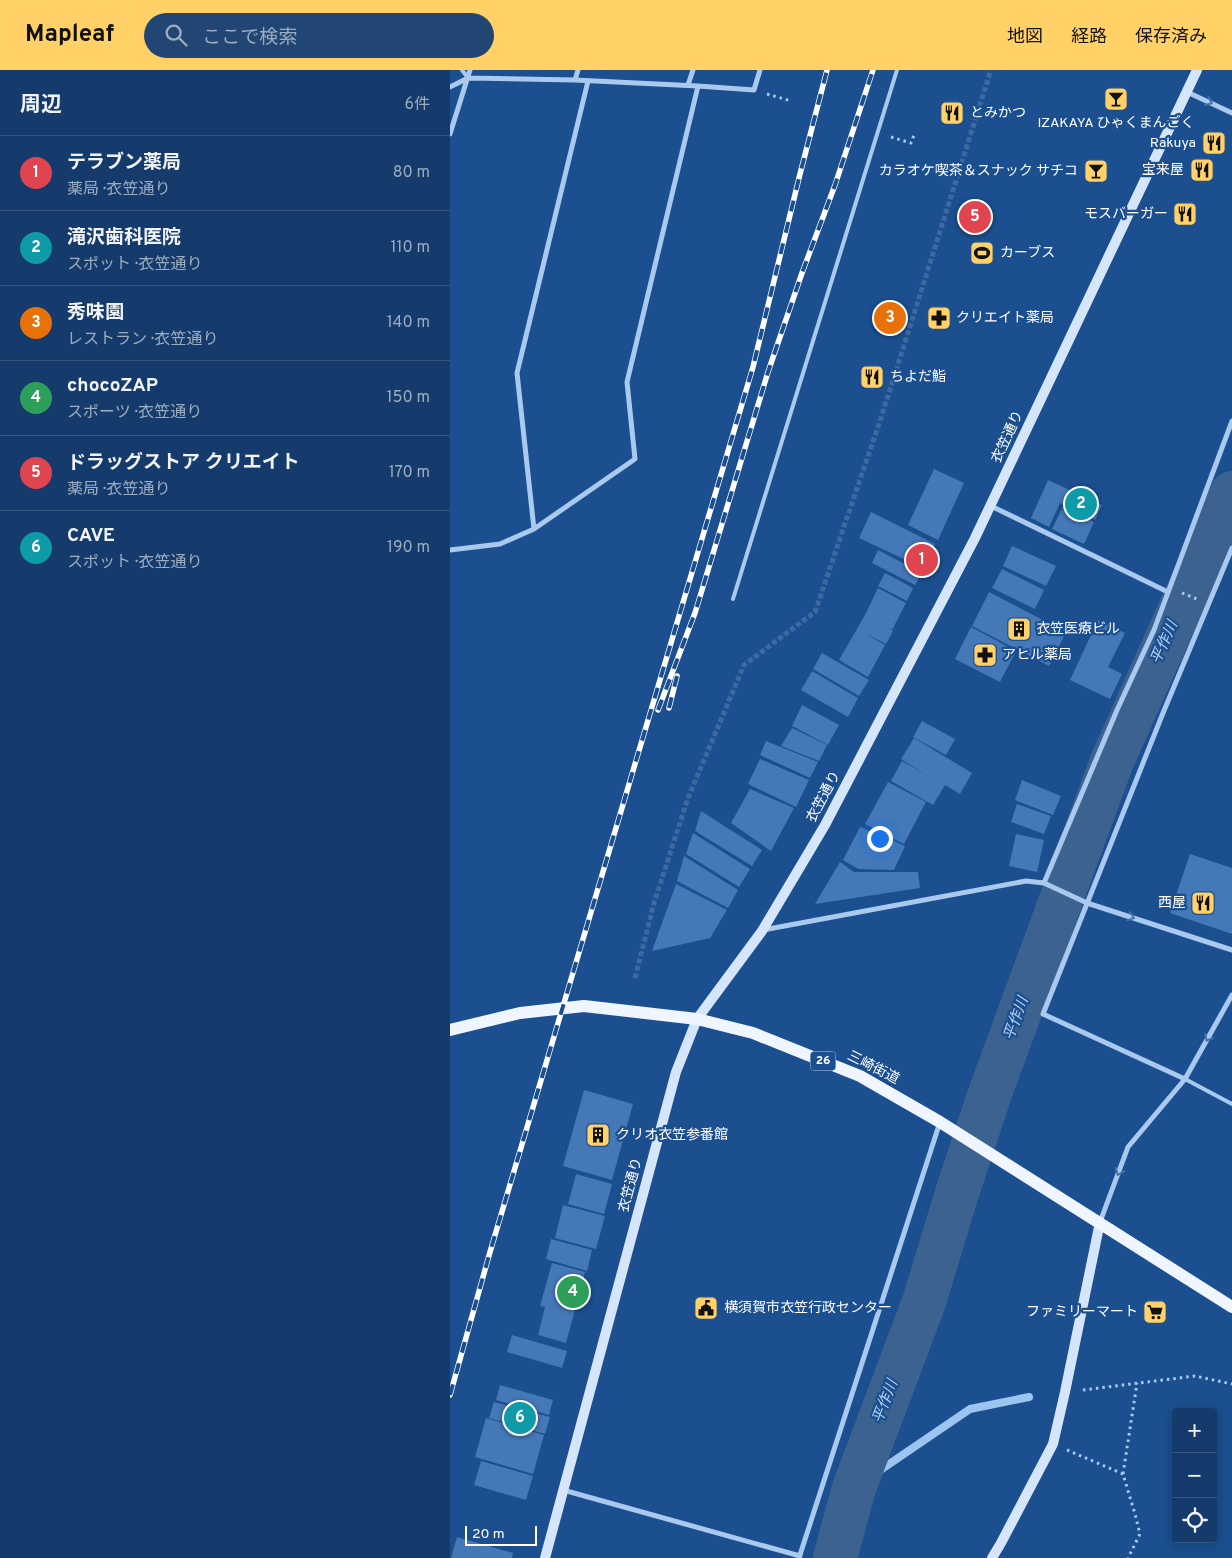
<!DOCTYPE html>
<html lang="ja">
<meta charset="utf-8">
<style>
:root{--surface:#143b6b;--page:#214673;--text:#f1f3f6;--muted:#9dadc1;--line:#33557e;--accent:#ffd166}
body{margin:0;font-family:Overpass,"Noto Sans JP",sans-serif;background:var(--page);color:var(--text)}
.controls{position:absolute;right:15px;bottom:15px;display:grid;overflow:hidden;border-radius:5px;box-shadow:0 2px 12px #0003}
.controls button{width:45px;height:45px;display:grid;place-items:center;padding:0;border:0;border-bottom:1px solid var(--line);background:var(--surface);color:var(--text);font:25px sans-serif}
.scale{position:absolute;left:15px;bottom:12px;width:72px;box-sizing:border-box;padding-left:5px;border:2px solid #fff;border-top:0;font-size:14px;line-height:18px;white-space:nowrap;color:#fff;-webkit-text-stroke:4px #1b4f8f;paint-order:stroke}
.you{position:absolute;left:429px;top:768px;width:18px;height:18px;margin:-12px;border:4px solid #fff;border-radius:50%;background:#1a73e8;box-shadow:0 0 0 8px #1a73e833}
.badge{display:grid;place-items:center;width:32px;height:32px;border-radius:50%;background:var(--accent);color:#fff;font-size:16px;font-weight:700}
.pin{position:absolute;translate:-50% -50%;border:2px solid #fff;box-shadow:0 1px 5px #0006}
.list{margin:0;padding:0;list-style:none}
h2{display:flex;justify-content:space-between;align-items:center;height:65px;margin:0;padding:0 20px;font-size:21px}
h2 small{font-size:16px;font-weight:400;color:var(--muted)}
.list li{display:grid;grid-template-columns:32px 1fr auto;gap:15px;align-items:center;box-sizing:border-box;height:75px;padding:0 20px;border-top:1px solid var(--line)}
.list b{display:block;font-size:19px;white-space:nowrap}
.list p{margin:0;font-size:16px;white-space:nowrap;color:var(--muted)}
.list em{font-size:16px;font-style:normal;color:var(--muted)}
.icon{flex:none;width:28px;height:28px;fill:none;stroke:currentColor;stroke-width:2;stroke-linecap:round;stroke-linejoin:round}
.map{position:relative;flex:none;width:782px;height:1488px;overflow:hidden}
header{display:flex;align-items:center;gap:30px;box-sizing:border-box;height:70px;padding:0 25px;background:var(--accent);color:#111}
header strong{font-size:24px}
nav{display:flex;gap:28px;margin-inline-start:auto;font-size:18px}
.search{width:350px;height:45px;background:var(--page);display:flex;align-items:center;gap:12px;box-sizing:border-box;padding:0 18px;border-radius:28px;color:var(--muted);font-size:19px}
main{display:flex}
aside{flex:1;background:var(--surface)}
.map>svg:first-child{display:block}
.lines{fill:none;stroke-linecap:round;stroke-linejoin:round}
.stream{stroke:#9cc4f0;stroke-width:8}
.river{stroke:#3c6290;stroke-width:44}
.building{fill:#4478b7}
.street-tunnel{stroke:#3d69a0;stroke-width:5;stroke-dasharray:5 2.5;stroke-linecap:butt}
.path{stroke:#a9c9ee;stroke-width:3;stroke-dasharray:2.5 4;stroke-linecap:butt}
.lane{stroke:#a9c9ee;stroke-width:4}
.street{stroke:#a9c9ee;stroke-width:5}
.secondary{stroke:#d6e6fa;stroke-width:10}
.primary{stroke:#f0f6ff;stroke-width:12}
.rail-casing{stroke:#fff;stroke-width:5.5}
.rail{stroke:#1b4f8f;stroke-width:4;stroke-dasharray:11;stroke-linecap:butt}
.oneway{stroke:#4674ac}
.labels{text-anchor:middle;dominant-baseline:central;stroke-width:4.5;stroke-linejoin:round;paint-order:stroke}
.shield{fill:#1b4f8f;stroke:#bbcadd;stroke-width:1}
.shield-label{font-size:12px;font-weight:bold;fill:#fff}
.poi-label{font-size:14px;fill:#fff;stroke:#1b4f8f;text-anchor:start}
.street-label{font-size:14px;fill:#fff;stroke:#1b4f8f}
.water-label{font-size:15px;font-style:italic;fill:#b5d3f5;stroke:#1b4f8f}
</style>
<header>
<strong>Mapleaf</strong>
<div class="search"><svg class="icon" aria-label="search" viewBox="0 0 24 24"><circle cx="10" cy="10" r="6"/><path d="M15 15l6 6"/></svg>ここで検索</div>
<nav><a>地図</a><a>経路</a><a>保存済み</a></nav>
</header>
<main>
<aside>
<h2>周辺<small>6件</small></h2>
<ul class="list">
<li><span class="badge" style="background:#e0444e">1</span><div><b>テラブン薬局</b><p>薬局 · 衣笠通り</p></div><em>80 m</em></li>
<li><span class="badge" style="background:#0f9aa8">2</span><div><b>滝沢歯科医院</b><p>スポット · 衣笠通り</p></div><em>110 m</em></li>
<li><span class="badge" style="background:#e8710a">3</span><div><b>秀味園</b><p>レストラン · 衣笠通り</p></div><em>140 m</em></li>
<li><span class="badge" style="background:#2e9e5b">4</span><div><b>chocoZAP</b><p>スポーツ · 衣笠通り</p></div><em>150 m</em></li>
<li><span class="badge" style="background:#e0444e">5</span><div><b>ドラッグストア クリエイト</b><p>薬局 · 衣笠通り</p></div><em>170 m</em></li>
<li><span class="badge" style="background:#0f9aa8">6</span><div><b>CAVE</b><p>スポット · 衣笠通り</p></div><em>190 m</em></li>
</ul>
</aside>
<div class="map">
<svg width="782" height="1488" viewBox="0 0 782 1488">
<rect width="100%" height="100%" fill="#1b4f8f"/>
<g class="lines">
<path class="stream" d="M404 1418 520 1339 579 1327"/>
<path class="river" d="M385 1488 404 1418 474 1232 507 1123 539 1026 662 691 782 423"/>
</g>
<path class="building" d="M484 399 514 413 488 470 458 455Z
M598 410 652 435 645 450 610 433 599 457 581 448Z
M613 437 644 452 634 474 602 459Z
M421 442 485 474 473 498 409 468Z
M562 476 606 496 596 516 553 496Z
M428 480 472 503 465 515 422 493Z
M552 499 594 520 585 539 542 518Z
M435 503 463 518 457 531 428 516Z
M428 518 456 533 442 560 432 555 443 561 436 574 416 564 435 575 418 607 389 590 415 545Z
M539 522 616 562 599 596 522 556Z
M648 550 675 563 658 597 672 604 660 629 620 610Z
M521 557 566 581 550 612 505 589Z
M372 583 419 610 409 626 363 599Z
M362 601 408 628 398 647 351 620Z
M352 635 389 655 378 675 342 656Z
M472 651 505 669 496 685 463 667Z
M342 658 377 675 369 691 331 676Z
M464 668 522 703 510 724 495 715 483 735 441 711 452 691 475 704 451 689Z
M316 671 368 692 360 708 310 685Z
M310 689 359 710 346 737 298 714Z
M572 710 611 726 603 745 565 730Z
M438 712 476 732 454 774 415 754Z
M300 719 344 738 321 781 281 753Z
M567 734 601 746 594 764 561 752Z
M251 741 312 780 302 796 245 761Z
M410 757 455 776 444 800 408 799 393 790Z
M243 763 300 799 289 817 236 784Z
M566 764 594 770 587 802 559 796Z
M740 784 782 798V864L720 843Z
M234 786 288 820 278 838 227 811Z
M390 792 404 802H468L470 818 365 834Z
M226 814 277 840 260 868 202 881Z
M134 1020 183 1034 162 1110 113 1096Z
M126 1104 162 1114 154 1144 118 1134Z
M113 1135 155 1146 146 1179 105 1168Z
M101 1169 142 1180 137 1201 96 1189Z
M102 1193 135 1202 116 1273 88 1265 95 1237 90 1236Z
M62 1265 117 1281 112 1298 57 1282Z
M50 1315 103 1330 99 1345 46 1330Z
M44 1332 100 1347 95 1364 39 1348Z
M36 1348 94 1365 83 1404 25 1387Z
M31 1391 83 1406 76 1430 24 1415Z
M7 1467 63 1483 62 1488H1Z"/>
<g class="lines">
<path class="street-tunnel" d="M185 908 204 833 238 728 294 595 365 542 431 348 541 0"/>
<path class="path" d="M317 24 341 31
M441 67 461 73 464 65
M732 523 747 529
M633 1320 745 1306 782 1314
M617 1380 673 1404 685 1444 690 1464 678 1488
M673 1404 687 1313"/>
<path class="lane" d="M12 0 18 8
M283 529 447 0
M735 1009 782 1034"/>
<path class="street" d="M125 10 128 0
M238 15 243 0
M0 17 18 8 125 10 248 16 304 20 310 0
M737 22 782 43
M0 64 20 0
M541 436 718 522
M84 459 67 303 138 11
M0 480 50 474 84 459 185 389 177 312 248 16
M594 813 667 640 704 560 782 351
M313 860 576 811 594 813 637 833 782 880
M735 1009 593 944 713 643 782 478
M650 1152 678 1077 735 1009 782 925
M113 1420 350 1486
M349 1488 490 1052"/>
<path class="secondary" d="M95 1488 226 1002 247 949 312 861 375 755 525 468 747 0
M542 1488 551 1473 603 1374 615 1322 650 1152"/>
<path class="primary" d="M0 960 70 943 134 936 247 949 303 963 410 1006 490 1052 782 1237"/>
<g class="rail-casing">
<path id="rail" d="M219 638 227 606
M208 640 245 543 318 302 352 203 385 115 423 0
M0 1325 40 1182 303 297 350 104 377 0"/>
</g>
<use href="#rail" class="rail"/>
</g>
<defs><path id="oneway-chevron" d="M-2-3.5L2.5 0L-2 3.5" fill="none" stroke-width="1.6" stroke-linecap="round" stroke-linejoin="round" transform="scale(1.25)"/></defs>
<g class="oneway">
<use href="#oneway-chevron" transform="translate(759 32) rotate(25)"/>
<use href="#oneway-chevron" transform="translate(681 847) rotate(18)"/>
<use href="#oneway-chevron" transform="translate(758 968) rotate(119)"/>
<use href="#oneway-chevron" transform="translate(669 1102) rotate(111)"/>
</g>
<defs>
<g id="bar-square" transform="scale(1.25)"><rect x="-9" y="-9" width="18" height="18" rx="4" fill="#ffd166" stroke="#1b4f8f"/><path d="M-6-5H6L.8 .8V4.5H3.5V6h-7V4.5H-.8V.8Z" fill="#111"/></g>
<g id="restaurant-square" transform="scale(1.25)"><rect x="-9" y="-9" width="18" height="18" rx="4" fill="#ffd166" stroke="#1b4f8f"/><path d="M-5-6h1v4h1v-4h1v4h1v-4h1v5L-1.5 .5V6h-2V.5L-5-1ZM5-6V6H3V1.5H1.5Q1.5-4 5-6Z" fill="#111"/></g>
<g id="stadium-square" transform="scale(1.25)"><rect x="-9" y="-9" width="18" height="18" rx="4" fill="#ffd166" stroke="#1b4f8f"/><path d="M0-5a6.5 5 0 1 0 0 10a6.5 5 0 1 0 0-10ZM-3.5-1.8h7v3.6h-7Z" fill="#111"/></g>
<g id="pharmacy-square" transform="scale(1.25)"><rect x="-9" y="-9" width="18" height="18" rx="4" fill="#ffd166" stroke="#1b4f8f"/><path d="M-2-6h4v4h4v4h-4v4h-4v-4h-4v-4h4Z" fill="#111"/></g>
<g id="building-square" transform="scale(1.25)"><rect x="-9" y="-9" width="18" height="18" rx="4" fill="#ffd166" stroke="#1b4f8f"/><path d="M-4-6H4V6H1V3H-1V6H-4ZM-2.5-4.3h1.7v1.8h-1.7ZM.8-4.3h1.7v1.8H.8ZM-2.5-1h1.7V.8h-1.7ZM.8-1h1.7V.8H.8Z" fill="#111"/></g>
<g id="civic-square" transform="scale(1.25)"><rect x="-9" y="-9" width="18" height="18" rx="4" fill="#ffd166" stroke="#1b4f8f"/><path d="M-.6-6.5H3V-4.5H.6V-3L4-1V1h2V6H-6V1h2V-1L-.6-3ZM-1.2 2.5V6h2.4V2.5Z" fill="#111"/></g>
<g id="supermarket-square" transform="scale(1.25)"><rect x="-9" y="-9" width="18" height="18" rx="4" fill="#ffd166" stroke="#1b4f8f"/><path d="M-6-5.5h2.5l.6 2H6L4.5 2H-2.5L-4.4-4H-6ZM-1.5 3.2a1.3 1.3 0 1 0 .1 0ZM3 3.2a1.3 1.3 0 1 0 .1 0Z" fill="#111"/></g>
</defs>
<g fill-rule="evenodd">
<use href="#bar-square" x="666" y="29"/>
<use href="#restaurant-square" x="502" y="43"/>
<use href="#restaurant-square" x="764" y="73"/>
<use href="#restaurant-square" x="752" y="100"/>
<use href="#bar-square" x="646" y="101"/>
<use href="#restaurant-square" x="735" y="144"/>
<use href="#stadium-square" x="532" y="183"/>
<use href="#pharmacy-square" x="489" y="248"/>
<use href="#restaurant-square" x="422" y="307"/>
<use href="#building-square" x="569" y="559"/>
<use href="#pharmacy-square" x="535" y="585"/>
<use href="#restaurant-square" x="753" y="833"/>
<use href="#building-square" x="148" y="1065"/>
<use href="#civic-square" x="256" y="1238"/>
<use href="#supermarket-square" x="705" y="1242"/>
</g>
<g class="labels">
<rect class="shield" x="360.5" y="981.5" width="25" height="19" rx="4"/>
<g class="shield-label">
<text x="373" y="991">26</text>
</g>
<g class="poi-label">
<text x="520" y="43">とみかつ</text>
<text x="666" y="53" text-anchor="middle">IZAKAYA ひゃくまんごく</text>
<text x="746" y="73" text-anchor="end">Rakuya</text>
<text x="734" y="100" text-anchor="end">宝来屋</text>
<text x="628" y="101" text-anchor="end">カラオケ喫茶＆スナック サチコ</text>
<text x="718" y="144" text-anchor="end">モスバーガー</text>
<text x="550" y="183">カーブス</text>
<text x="506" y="248">クリエイト薬局</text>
<text x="440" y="307">ちよだ鮨</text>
<text x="586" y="559">衣笠医療ビル</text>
<text x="552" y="585">アヒル薬局</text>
<text x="736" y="833" text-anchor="end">西屋</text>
<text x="166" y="1065">クリオ衣笠参番館</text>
<text x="274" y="1238">横須賀市衣笠行政センター</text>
<text x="688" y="1242" text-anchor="end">ファミリーマート</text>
</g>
<g class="street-label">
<text transform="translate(558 367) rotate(-65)">衣笠通り</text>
<text transform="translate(374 727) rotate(-62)">衣笠通り</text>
<text transform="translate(423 998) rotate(27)">三崎街道</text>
<text transform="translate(181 1115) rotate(-75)">衣笠通り</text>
</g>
<g class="water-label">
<text transform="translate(715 573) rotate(-66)">平作川</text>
<text transform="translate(567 949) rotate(-70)">平作川</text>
<text transform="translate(436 1332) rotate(-69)">平作川</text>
</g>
</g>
</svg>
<div class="controls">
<button>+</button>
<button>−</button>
<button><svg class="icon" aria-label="locate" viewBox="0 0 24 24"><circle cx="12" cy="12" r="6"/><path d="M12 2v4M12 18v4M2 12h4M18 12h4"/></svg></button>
</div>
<div class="scale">20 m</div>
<div class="you"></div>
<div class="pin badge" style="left:472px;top:490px;background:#e0444e">1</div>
<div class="pin badge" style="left:631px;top:434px;background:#0f9aa8">2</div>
<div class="pin badge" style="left:440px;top:248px;background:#e8710a">3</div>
<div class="pin badge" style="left:123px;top:1222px;background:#2e9e5b">4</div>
<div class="pin badge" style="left:525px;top:147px;background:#e0444e">5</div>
<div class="pin badge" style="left:70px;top:1348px;background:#0f9aa8">6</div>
</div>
</main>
